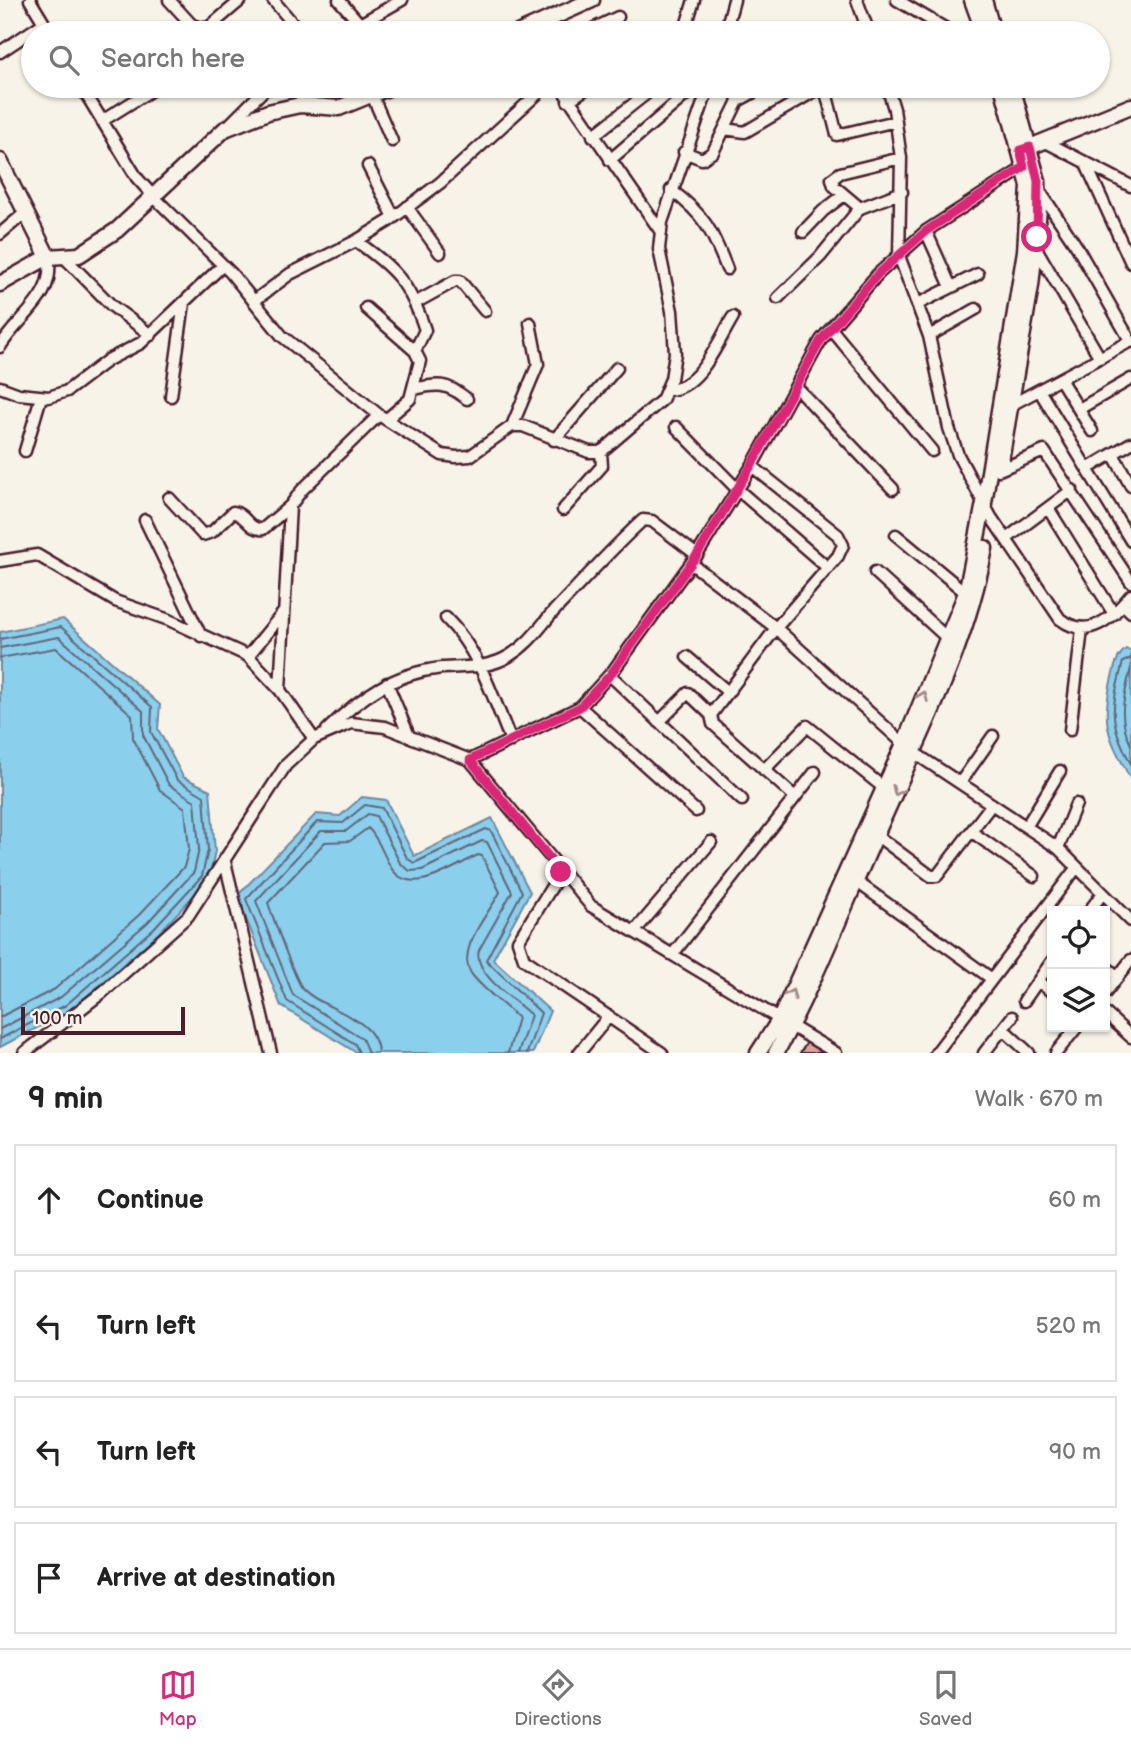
<!DOCTYPE html>
<meta charset="utf-8">
<style>
:root{--surface:#fff;--page:#f2f2f2;--text:#222;--muted:#767676;--line:#e0e0e0;--accent:#db2777}
body{margin:0;font-family:"Balsamiq Sans",sans-serif;background:var(--page);color:var(--text)}
.controls{position:absolute;right:21px;bottom:21px;display:grid;overflow:hidden;border-radius:0px;box-shadow:0 2px 5px #0004}
.controls button{width:63px;height:63px;display:grid;place-items:center;padding:0;border:0;border-bottom:2px solid var(--line);background:var(--surface);color:var(--text);font:35px sans-serif}
.scale{position:absolute;left:21px;bottom:18px;width:164px;box-sizing:border-box;padding-left:7px;border:4px solid #4a1f2b;border-top:0;font-size:19px;line-height:24px;white-space:nowrap;color:#4a1f2b;-webkit-text-stroke:5px #f7f3e8;paint-order:stroke}
.stop{position:absolute;width:21px;height:21px;margin:-16px;border:5px solid #db2777;border-radius:50%;background:#fff}
.stop.end{background:#db2777;border-color:#fff;box-shadow:0 2px 7px #0008}
.list{margin:0;padding:0;list-style:none}
h2{display:flex;justify-content:space-between;align-items:center;height:91px;margin:0;padding:0 28px;font-size:30px}
h2 small{font-size:23px;font-weight:400;color:var(--muted)}
.list li{display:grid;grid-template-columns:46px 1fr auto;gap:21px;align-items:center;box-sizing:border-box;height:112px;margin:0 14px 14px;padding:0 14px;border:2px solid var(--line);border-radius:0px}
.list b{display:block;font-size:26px;white-space:nowrap}
.list em{font-size:23px;font-style:normal;color:var(--muted)}
.icon{flex:none;width:38px;height:38px;fill:none;stroke:currentColor;stroke-width:2;stroke-linecap:round;stroke-linejoin:round}
.map{position:relative;flex:none;width:1131px;height:1053px;overflow:hidden}
.search{position:absolute;background:var(--surface);box-shadow:0 2px 5px #0004;left:21px;right:21px;top:21px;height:77px;display:flex;align-items:center;gap:18px;box-sizing:border-box;padding:0 24px;border-radius:38px;color:var(--muted);font-size:26px}
.sheet{height:595px;background:var(--surface)}
nav{display:flex;justify-content:space-around;align-items:center;box-sizing:border-box;height:98px;border-top:2px solid var(--line);background:var(--surface);font-size:19px;color:var(--muted)}
nav a{display:grid;justify-items:center;gap:4px}
nav .on{color:var(--accent)}
.map>svg:first-child{display:block}
.water{fill:#8acfec;stroke:#70899f;stroke-width:2}
.lines{fill:none;stroke-linecap:round;stroke-linejoin:round}
.shore{stroke:#646578;stroke-width:2}
.building{fill:#dfa4a1;stroke:#4a1f2b;stroke-width:2}
.street-casing{stroke:#4a1f2b;stroke-width:15}
.secondary-casing{stroke:#4a1f2b;stroke-width:19}
.primary-casing{stroke:#4a1f2b;stroke-width:19}
.street{stroke:#f7f3e8;stroke-width:10}
.secondary{stroke:#f7f3e8;stroke-width:14}
.primary{stroke:#f7f3e8;stroke-width:14}
.oneway{stroke:#a0898a}
.route{stroke:#db2777;stroke-width:9}
</style>
<div class="map">
<svg width="1131" height="1053" viewBox="0 0 1131 1053">
<rect width="100%" height="100%" fill="#f7f3e8"/>
<filter id="ink" filterUnits="userSpaceOnUse"><feTurbulence type="fractalNoise" baseFrequency=".0143" numOctaves="2"/><feDisplacementMap in="SourceGraphic" scale="14" xChannelSelector="R" yChannelSelector="G"/><feConvolveMatrix kernelMatrix="1 2 1 2 8 2 1 2 1" color-interpolation-filters="sRGB"/></filter>
<g filter="url(#ink)">
<path class="water" d="M63 619 160 705 158 729 183 777 210 790 215 851 209 879 158 934 70 1011 0 1047V632Z
M1126 649 1131 652V780C1109 737 1100 726 1112 677 1115 667 1116 656 1126 649Z
M362 797 386 800 414 856 492 818 530 892 493 959 550 1011 533 1053H357L281 1006 237 896 316 814 340 816Z"/>
<g class="lines">
<path class="shore" d="M0 639 61 627 152 707 151 732 177 780 204 796 208 850 202 876 153 929 66 1005 0 1039
M0 648 59 637 143 711V735L169 785 195 801 199 849 194 872 147 923 61 997 0 1029
M0 658 56 648 132 715 133 738 160 790 185 808 189 849 184 867 139 915 55 989 0 1017
M1131 658 1123 662C1111 710 1108 719 1131 764
M1131 668C1124 696 1117 717 1131 745
M359 1053 355 1044 287 1001 246 899 317 822 343 823 365 805 382 808 407 858 414 863 486 829 491 831 522 892 486 960 541 1013 527 1053
M368 1053 362 1038 293 995 256 901 321 831H346L368 814 376 816 400 863 410 871 422 870 482 841 487 842 512 892 479 950C472 973 515 1000 531 1015L518 1053
M378 1053C377 1016 324 1011 303 989 294 979 274 919 268 903L325 842 350 841 368 828C378 837 383 854 390 866 409 900 454 866 478 855L482 856 500 892C489 914 453 952 473 976 486 992 504 1004 518 1018L508 1053"/>
</g>
<path class="building" d="M807 1042 825 1053H800Z"/>
<g class="lines">
<g class="street-casing">
<path id="street" d="M30 0 50 33
M169 0 192 25 207 29 241 0
M273 0 301 33
M339 0 360 24
M857 0 869 33
M897 0 953 33
M344 33 402 0
M584 33 618 17
M684 33 694 0
M725 33 734 0
M780 33 784 31
M0 52 44 23
M81 86 137 178 154 197 231 273 282 336 379 415 442 455 456 457 470 456 512 426H523L589 452H601L662 400 671 379 675 353 672 311 659 249 662 222 709 86
M560 86 661 232
M887 86 894 109 901 158 899 256 929 336 949 428 958 455 991 517 1060 619C1089 641 1112 618 1131 595
M372 95 392 141
M568 101 590 86
M738 101 765 86
M102 121 158 86
M229 125 268 86
M725 129 745 132 818 89 826 92 837 135 896 121
M593 136 656 86
M1044 141 1131 186
M684 152 702 159 713 152 738 101 737 95 726 86
M610 160 696 86
M1085 162 1131 263
M368 166 394 217
M671 190C705 215 712 231 727 269
M1039 190 1077 247 1131 342
M407 207 440 253
M860 208 834 186 832 179 840 173 901 158
M926 231 951 287
M803 232 823 211 844 195
M0 234 26 212
M356 241C395 268 410 284 425 330L415 351
M1036 248 1100 358
M63 256 112 306 151 335
M778 298 820 257 860 208 902 192
M254 301 290 274 356 241 389 221 440 183 546 86
M415 303 455 281H460L485 311
M918 304 978 274
M366 308 415 351 420 361 410 399 387 419
M832 330 932 451
M929 336 976 309
M0 347C18 316 57 297 48 257
M1060 379 1092 431
M0 387 19 394 49 397 67 391 108 360 141 343 223 265
M796 387 893 489
M414 389C438 383 447 383 467 399
M667 390C700 390 718 341 733 317
M1039 390 1131 541
M171 396 184 303
M1011 405 1131 341
M1079 409 1131 379
M512 426 538 364 530 323
M676 427 737 489 828 568
M554 440 617 368
M25 451 41 397
M1113 454 1131 486
M752 466 838 535 843 545 838 556 776 628 711 715 713 724 795 797
M1087 469 1131 443
M999 470 1044 451 1131 582
M169 498 203 535 212 532 233 512C246 514 249 531 263 529L290 506
M1048 508 1114 614
M563 510 602 466 601 452
M145 520 201 636
M896 535 966 593
M1006 539 1072 490
M0 561 37 555 115 601 169 620 248 656 280 690 314 739
M692 564 776 628 913 752 1058 848 1131 921
M875 572 947 638
M1123 604 1131 612
M446 618C480 652 493 698 511 741
M248 656 283 613
M687 657 728 692
M610 675 742 800
M387 683 409 736
M280 690 290 506 302 490 379 415
M580 707 696 811
M659 722 688 693 711 715
M327 730C360 697 394 673 442 668 465 666 488 669 509 656 529 644 539 628 554 611 583 581 612 548 643 520L652 521 697 555
M1070 730 1082 629
M470 760 580 707 613 671 697 555 752 466 821 340 878 274 926 231 1025 167
M764 770 807 726 884 788
M960 783 993 736
M1026 827 1060 771
M972 832 1034 876
M876 835 931 876H937L992 804
M1058 848 1076 804
M225 862 271 1053
M561 872 518 941 524 959 662 1053
M857 882 992 979
M1089 911 1103 893
M635 931 711 842
M673 954 815 772
M1105 966 1118 977
M1038 981 1052 992
M1105 993 1131 960
M1024 1001 1052 961
M1105 1013 1131 1037
M1003 1029 1029 1053
M24 1053 103 992 188 916 286 765 314 739 351 723 385 727 470 760 591 906 836 1053
M579 1053 609 1016
M936 1053 1077 867
M984 1053 1012 1017
M1056 1053 1077 1027"/>
</g>
<g class="secondary-casing">
<path id="secondary" d="M518 33 592 0
M1020 151 1131 106
M0 161 48 257
M0 284 48 257 79 255 117 230 225 129 268 112 300 105 339 108 393 86"/>
</g>
<g class="primary-casing">
<path id="primary" d="M972 0 984 33
M984 0 993 32
M1000 466 1031 286 1039 209 1038 181 1012 86
M758 1053 780 1019 904 744 966 593 984 503 1025 251 1029 186 1002 86
M776 1053C815 983 843 908 876 835 917 741 966 650 985 548"/>
</g>
<use href="#street" class="street"/>
<use href="#secondary" class="secondary"/>
<use href="#primary" class="primary"/>
</g>
<defs><path id="oneway-chevron" d="M-2-3.5L2.5 0L-2 3.5" fill="none" stroke-width="1.6" stroke-linecap="round" stroke-linejoin="round" transform="scale(1.75)"/></defs>
<g class="oneway">
<use href="#oneway-chevron" transform="translate(923 696) rotate(-68)"/>
<use href="#oneway-chevron" transform="translate(897 791) rotate(114)"/>
<use href="#oneway-chevron" transform="translate(791 994) rotate(-66)"/>
</g>
</g>
<g class="lines" filter="url(#ink)">
<path class="route" d="M561 872 470 760 580 707 610 675 697 555 751 466 821 340 878 274 926 231 1024 167 1020 150 1030 147 1038 181 1037 237"/>
</g>
</svg>
<div class="controls">
<button><svg class="icon" aria-label="locate" viewBox="0 0 24 24"><circle cx="12" cy="12" r="6"/><path d="M12 2v4M12 18v4M2 12h4M18 12h4"/></svg></button>
<button><svg class="icon" aria-label="layers" viewBox="0 0 24 24"><path d="M12 4l9 5-9 5-9-5zM3 14l9 5 9-5"/></svg></button>
</div>
<div class="scale">100 m</div>
<div class="stop" style="left:1037px;top:237px"></div>
<div class="stop end" style="left:561px;top:872px"></div>
<div class="search"><svg class="icon" aria-label="search" viewBox="0 0 24 24"><circle cx="10" cy="10" r="6"/><path d="M15 15l6 6"/></svg>Search here</div>
</div>
<section class="sheet">
<h2>9 min<small>Walk · 670 m</small></h2>
<ul class="list">
<li><svg class="icon" aria-label="ahead" viewBox="0 0 24 24"><path d="M12 20V5M6 11l6-6 6 6"/></svg><div><b>Continue</b></div><em>60 m</em></li>
<li><svg class="icon" aria-label="left" viewBox="0 0 24 24"><path d="M17 20v-9H6M10 6l-5 5 5 5"/></svg><div><b>Turn left</b></div><em>520 m</em></li>
<li><svg class="icon" aria-label="left" viewBox="0 0 24 24"><path d="M17 20v-9H6M10 6l-5 5 5 5"/></svg><div><b>Turn left</b></div><em>90 m</em></li>
<li><svg class="icon" aria-label="arrive" viewBox="0 0 24 24"><path d="M6 21V4h12l-3 4 3 4H6"/></svg><div><b>Arrive at destination</b></div></li>
</ul>
</section>
<nav>
<a class="on"><svg class="icon" aria-label="map" viewBox="0 0 24 24"><path d="M3 6l6-2 6 2 6-2v14l-6 2-6-2-6 2zM9 4v14M15 6v14"/></svg>Map</a>
<a><svg class="icon" aria-label="directions" viewBox="0 0 24 24"><path d="M12 3l9 9-9 9-9-9zM9 14v-3h6M13 9l2 2-2 2"/></svg>Directions</a>
<a><svg class="icon" aria-label="saved" viewBox="0 0 24 24"><path d="M7 4h10v16l-5-4-5 4z"/></svg>Saved</a>
</nav>
